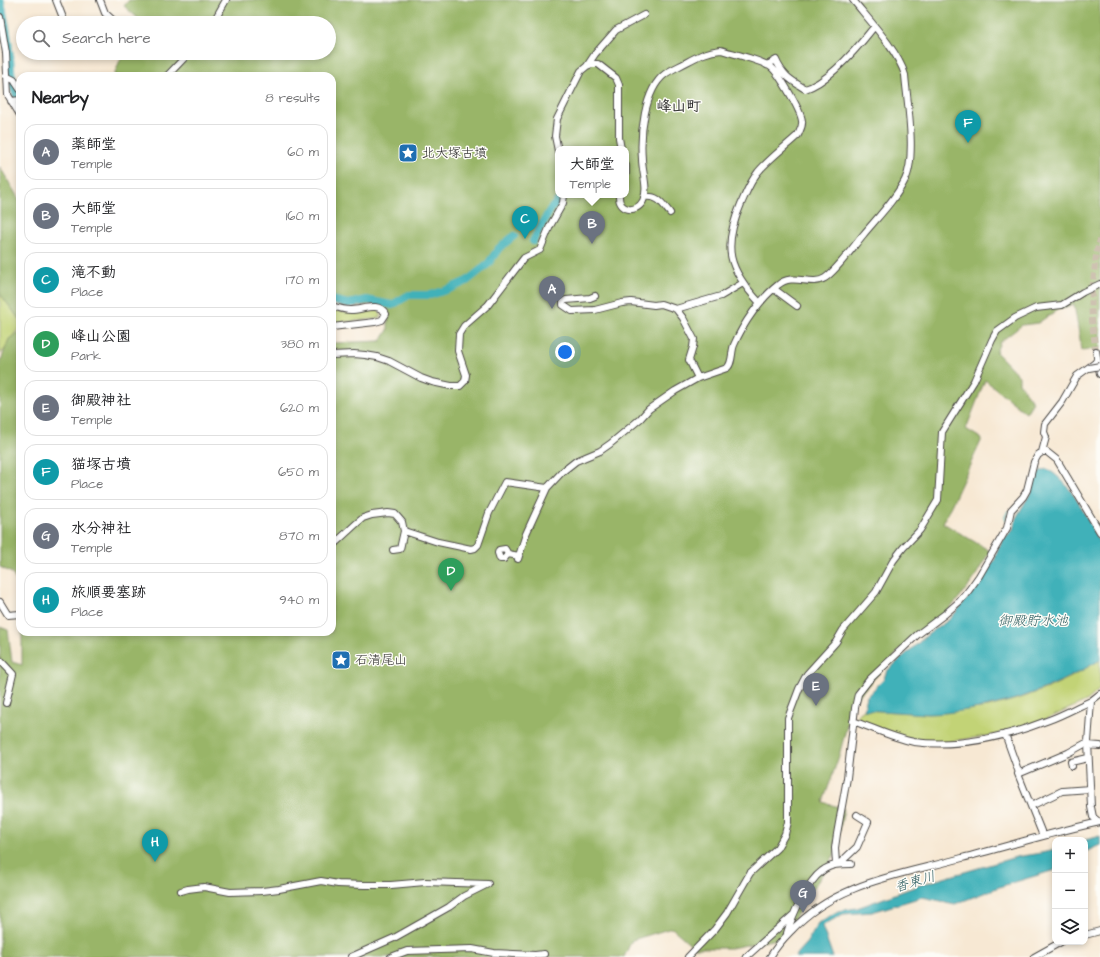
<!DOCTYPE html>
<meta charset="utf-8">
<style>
:root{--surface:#fff;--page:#f2f2f2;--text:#202124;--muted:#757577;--line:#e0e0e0;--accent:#db2777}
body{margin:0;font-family:"Architects Daughter","Klee One",sans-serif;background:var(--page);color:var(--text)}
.controls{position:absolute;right:12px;bottom:12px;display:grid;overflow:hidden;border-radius:8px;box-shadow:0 2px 6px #0003}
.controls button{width:36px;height:36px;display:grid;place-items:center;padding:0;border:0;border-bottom:1px solid var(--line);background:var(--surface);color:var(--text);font:20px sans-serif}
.you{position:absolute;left:565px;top:352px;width:14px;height:14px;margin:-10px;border:3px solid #fff;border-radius:50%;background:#1a73e8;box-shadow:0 0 0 6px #1a73e833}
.badge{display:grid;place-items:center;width:26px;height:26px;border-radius:50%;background:var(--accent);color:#fff;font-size:13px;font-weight:700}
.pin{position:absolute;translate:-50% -33px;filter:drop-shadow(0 1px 2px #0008)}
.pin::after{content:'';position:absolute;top:21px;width:14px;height:12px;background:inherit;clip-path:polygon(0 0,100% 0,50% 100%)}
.popup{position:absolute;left:555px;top:146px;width:74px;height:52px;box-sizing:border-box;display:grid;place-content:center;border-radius:8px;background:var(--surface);filter:drop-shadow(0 1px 3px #0005);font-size:13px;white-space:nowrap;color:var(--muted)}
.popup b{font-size:15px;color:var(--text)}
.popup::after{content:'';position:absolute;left:50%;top:100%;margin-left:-8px;border:8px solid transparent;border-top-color:var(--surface)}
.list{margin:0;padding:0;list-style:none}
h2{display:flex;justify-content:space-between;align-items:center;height:52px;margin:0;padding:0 16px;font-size:17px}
h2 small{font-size:13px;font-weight:400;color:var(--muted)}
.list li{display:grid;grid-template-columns:26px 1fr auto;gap:12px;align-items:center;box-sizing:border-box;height:56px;margin:0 8px 8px;padding:0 8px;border:1px solid var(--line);border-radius:12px}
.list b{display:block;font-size:15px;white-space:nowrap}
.list p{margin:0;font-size:13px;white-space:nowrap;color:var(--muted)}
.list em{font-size:13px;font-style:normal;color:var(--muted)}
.icon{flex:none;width:22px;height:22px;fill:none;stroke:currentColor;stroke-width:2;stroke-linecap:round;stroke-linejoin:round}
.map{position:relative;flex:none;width:1100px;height:957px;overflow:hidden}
.search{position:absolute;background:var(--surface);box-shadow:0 2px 6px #0003;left:16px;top:16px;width:320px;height:44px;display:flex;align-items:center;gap:10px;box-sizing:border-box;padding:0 14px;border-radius:22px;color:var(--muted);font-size:15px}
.panel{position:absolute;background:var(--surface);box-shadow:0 2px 6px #0003;left:16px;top:72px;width:320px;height:564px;border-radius:12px}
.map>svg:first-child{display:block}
.green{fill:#c2d376;stroke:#767f50}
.forest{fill:#99b567;stroke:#627049;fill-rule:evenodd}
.water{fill:#41b1b9;stroke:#366e72}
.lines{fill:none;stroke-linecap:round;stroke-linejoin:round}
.stream{stroke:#41b1b9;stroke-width:1.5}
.river{stroke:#41b1b9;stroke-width:8}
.minor-tunnel{stroke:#cec2b1;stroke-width:6;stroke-dasharray:6 3;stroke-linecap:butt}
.minor-casing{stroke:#4a4744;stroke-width:8}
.minor{stroke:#fff;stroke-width:6}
.minor-bridge-casing{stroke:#4a4744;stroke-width:8;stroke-linecap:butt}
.minor-bridge{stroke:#fff;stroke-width:6}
.labels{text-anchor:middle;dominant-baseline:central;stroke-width:3;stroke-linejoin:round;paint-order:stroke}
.poi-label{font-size:13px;fill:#2b2b2b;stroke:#fdfcf7;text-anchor:start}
.water-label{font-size:14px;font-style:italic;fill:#346164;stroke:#fdfcf7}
.quarter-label{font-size:15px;font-weight:bold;fill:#2b2b2b;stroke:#fdfcf7}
</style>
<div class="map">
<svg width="1100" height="957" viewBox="0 0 1100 957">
<rect width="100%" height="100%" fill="#fdfcf7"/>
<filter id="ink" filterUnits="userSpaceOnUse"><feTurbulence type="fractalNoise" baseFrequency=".025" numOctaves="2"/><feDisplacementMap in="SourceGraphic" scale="8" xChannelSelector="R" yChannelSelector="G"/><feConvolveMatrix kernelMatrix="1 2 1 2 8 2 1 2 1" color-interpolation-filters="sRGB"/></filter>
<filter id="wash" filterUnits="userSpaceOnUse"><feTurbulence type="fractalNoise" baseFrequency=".012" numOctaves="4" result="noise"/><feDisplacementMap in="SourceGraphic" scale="16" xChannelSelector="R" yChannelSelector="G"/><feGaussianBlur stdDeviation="0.9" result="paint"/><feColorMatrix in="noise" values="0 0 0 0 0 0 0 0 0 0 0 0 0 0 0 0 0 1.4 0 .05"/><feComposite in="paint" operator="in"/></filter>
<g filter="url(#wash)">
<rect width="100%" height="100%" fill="#f7e8d3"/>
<path class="green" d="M0 289 20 321V328C11 335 10 347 0 354Z
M332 309 346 313 377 309 381 314V317L376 319 332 323Z
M1100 660V689L1088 700 1043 721 994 735 939 743 899 737 860 722 857 715 864 710 929 714 989 707 1024 697 1050 687 1071 677Z"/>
<path class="forest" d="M129 0H1100V348L1082 351 1074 304 1057 310 1038 323 1022 325 1000 342 996 352 1019 376V383L1033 402 1026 413 985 380 966 429 982 439 943 523 990 551 972 582 949 610 899 651 853 702 839 756 823 802 844 809 835 854 782 938 731 948H695L672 928 632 940 624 957H0V627L8 630 12 662 22 665V632H332V343L381 341 388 330V314L371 305 345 307 332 304V76H114L120 60 125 53H329V23H143L124 6ZM558 149H626V195H558Z
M0 167 20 201V320L0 294Z
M20 331V588L12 573 0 567V359L1 360 9 339Z"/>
<path class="water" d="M1047 469C1074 484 1086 518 1100 544V660C1056 686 1018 702 967 710 954 712 941 714 928 714 906 713 885 711 864 710L867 696 883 680 887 671 927 635 950 619 971 594 995 559 998 549 1004 538 1013 530 1016 518 1031 492 1036 474 1042 470Z
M1100 836V845L1085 852V840Z
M1055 850V870L1002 886 955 904 922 897 872 912 843 914 822 926 833 957H795L797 953 807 942 818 923 838 911 857 908 920 885 1016 857 1041 853Z"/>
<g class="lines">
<path class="stream" d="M1006 520 1005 517 1008 511"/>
<path class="river" d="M1 2C4 18 8 34 9 49 12 70 10 85 20 104
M533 241 550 210 561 198
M332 300 348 304 367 300 392 305 409 295H431L449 289 467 281 488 264 499 248 514 236"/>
</g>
</g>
<g filter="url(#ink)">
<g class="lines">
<path class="minor-tunnel" d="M1096 351C1091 322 1090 303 1094 274 1095 263 1096 250 1100 240"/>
<g class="minor-casing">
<path id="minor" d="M56 0 65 23
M100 0 105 13 116 23
M0 17 6 53 8 95 20 115
M213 23 226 0
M78 53V54
M767 65 776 60C783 76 791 80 805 89 829 82 859 46 874 27
M587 66 595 54 616 30 644 15
M6 76 14 80 20 89
M167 76 189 53
M11 101 20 100
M558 151 555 136 557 119 581 71 587 66 592 64H598L616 78 619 85V138L621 149
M626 166V173
M619 195C618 211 636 214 643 201 649 189 642 172 642 159 640 135 644 90 665 74 672 69 680 66 687 62 698 56 708 51 721 50 734 54 760 60 771 67 779 73 801 111 802 121 803 126 800 130 798 135 785 147 769 159 758 172 750 182 746 193 741 204 722 248 728 269 760 303
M644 197C658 195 662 203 670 213
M774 289 797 306
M595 296 590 298 566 300 563 302V305L572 311 595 310 622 303 631 302 654 305 661 304 676 309 683 318 694 339 693 347 689 360 698 378
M332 306C338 308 344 310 351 310 363 310 378 301 386 314L382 320 375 322 332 327
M676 309 721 296 743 283
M1096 351 1100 374
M332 355 354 354 365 355 377 357 389 361 421 378 432 382 451 386H460L465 381 466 375 458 351 459 334 464 326 488 305 524 258 540 250 550 226 563 203 564 195
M1042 452 1046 437 1044 432 1045 424 1062 402 1077 376 1095 363 1097 360
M332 546 357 523 363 518 372 515 388 513 395 514 402 522 404 531 438 542 471 549 475 548 478 545 489 513 505 482 547 488
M393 550 400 549 404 531
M508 554 505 549 499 550 498 553 500 559H504L508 554 519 556
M518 559 526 534 547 488 562 472 576 461 600 451 610 444 640 419 649 409 675 391 698 378 727 368C733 363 731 352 734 345 743 324 760 299 778 285 793 272 811 287 825 278 837 270 853 247 863 235 877 218 895 200 905 180 917 157 907 101 905 75 898 51 869 20 853 0
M0 602 8 615 20 614
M0 660 13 674 6 703
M853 721C873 728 893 738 914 742 959 748 1008 736 1049 720 1063 715 1077 707 1091 701
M1005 734 1019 773
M1088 745 1100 746
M1072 766 1071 762 1088 758
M1031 806 1062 791 1090 789
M1099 822 1093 817 1091 807 1088 742 1091 701 1100 694
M1043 836 1018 774 1068 753 1088 742
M836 864 835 848 837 834 847 778 855 708 858 694 869 680 917 635 945 614 960 601 969 590 979 576 1007 528 1011 510 1023 497 1027 490 1034 462 1038 455 1042 452H1047L1057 460 1100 532
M839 864 857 847 868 822 857 815
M181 891 188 889 204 887 230 892 262 891 279 889 321 881 338 884 364 885H391L425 882 488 884 464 896 449 907 394 938 351 957
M787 933C792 916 807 882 822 871 831 864 841 864 851 864
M1085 935 1100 931
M391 957 407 951 472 949 494 953 535 955 544 954
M688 957 715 929 727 913 750 873 777 848 785 834 788 822V718L799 689 807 674 836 642 843 630 876 592 893 561 903 548 920 530 938 500 942 432 974 381 992 340 997 331 1015 318 1036 308 1062 305 1083 292 1100 284
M746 957 793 915
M770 957C776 947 783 939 791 931 836 882 901 875 962 858 1008 846 1053 832 1100 822
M1034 957 1061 942"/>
</g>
<use href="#minor" class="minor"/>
<g class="minor-bridge-casing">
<path id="minor-bridge" d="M1089 368 1100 366"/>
</g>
<use href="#minor-bridge" class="minor-bridge"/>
</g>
</g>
<defs>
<g id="sight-square" transform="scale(1)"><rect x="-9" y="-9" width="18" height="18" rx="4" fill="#1f6fb2" stroke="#fdfcf7"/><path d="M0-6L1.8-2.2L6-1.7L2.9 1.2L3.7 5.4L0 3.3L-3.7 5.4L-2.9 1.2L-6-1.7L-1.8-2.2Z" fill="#fff"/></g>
</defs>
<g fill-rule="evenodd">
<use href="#sight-square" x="408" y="153"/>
<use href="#sight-square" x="341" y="660"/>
</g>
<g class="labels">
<g class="poi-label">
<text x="422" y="153">北大塚古墳</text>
<text x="355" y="660">石清尾山</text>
</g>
<g class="water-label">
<text x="1033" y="621">御殿貯水池</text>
<text transform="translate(915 882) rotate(-16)">香東川</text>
</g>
<g class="quarter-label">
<text x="679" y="106">峰山町</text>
</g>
</g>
</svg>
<div class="controls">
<button>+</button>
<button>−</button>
<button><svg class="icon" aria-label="layers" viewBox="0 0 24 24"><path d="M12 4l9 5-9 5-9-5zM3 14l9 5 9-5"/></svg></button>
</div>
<div class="you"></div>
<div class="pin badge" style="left:552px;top:309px;background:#6b7280">A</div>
<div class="pin badge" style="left:592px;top:244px;background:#6b7280">B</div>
<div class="popup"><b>大師堂</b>Temple</div>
<div class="pin badge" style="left:525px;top:239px;background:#0f9aa8">C</div>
<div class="pin badge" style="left:451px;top:591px;background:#2e9e5b">D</div>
<div class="pin badge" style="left:816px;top:706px;background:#6b7280">E</div>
<div class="pin badge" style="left:968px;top:143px;background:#0f9aa8">F</div>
<div class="pin badge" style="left:803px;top:913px;background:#6b7280">G</div>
<div class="pin badge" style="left:155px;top:862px;background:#0f9aa8">H</div>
<div class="search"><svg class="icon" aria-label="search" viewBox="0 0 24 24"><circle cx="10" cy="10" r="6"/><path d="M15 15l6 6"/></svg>Search here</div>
<section class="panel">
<h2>Nearby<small>8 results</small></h2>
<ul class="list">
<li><span class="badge" style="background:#6b7280">A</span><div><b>薬師堂</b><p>Temple</p></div><em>60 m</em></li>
<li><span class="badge" style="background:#6b7280">B</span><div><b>大師堂</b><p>Temple</p></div><em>160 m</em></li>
<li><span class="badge" style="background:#0f9aa8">C</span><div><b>滝不動</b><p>Place</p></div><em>170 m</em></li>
<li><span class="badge" style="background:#2e9e5b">D</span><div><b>峰山公園</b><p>Park</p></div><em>380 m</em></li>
<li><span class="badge" style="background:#6b7280">E</span><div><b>御殿神社</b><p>Temple</p></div><em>620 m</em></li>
<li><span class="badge" style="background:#0f9aa8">F</span><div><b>猫塚古墳</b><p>Place</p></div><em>650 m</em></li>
<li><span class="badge" style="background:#6b7280">G</span><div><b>水分神社</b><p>Temple</p></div><em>870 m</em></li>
<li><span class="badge" style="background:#0f9aa8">H</span><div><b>旅順要塞跡</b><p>Place</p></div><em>940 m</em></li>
</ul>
</section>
</div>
